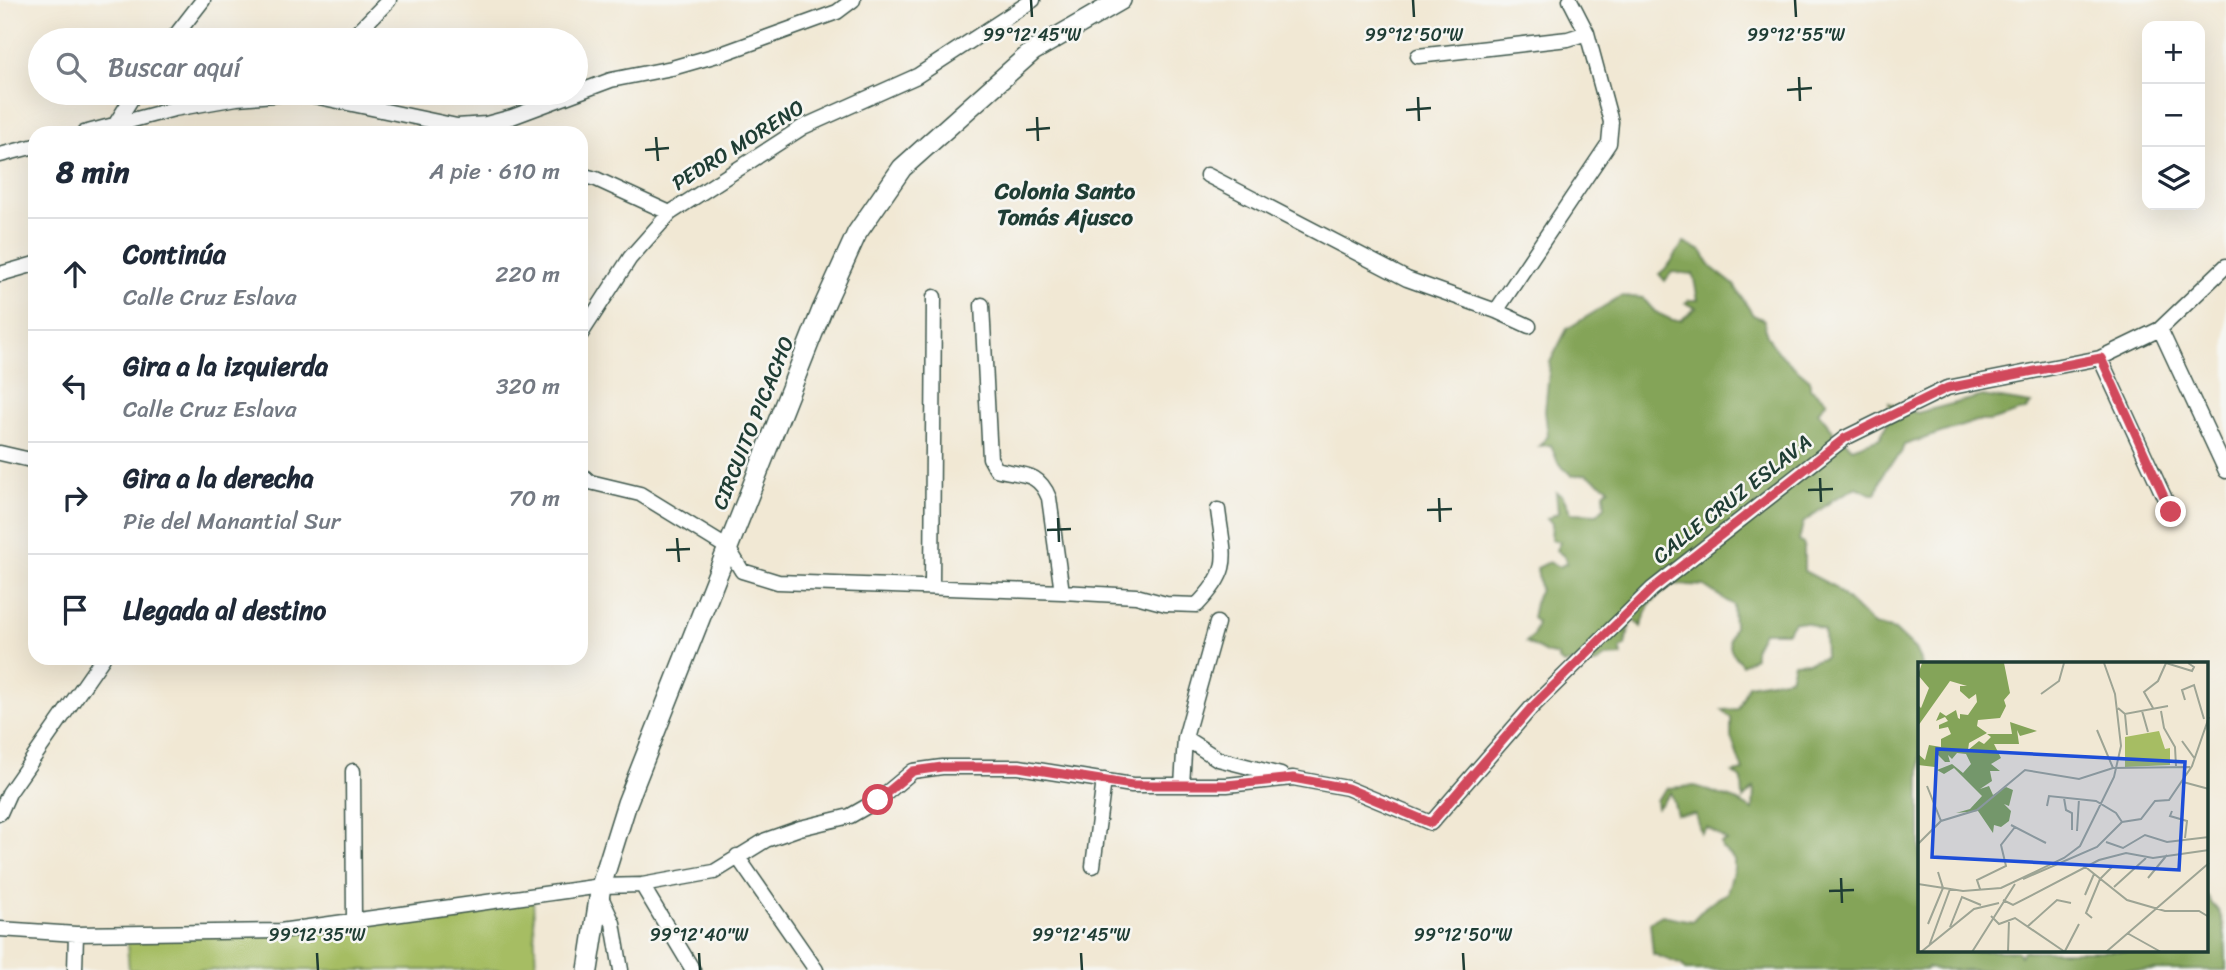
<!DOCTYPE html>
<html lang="es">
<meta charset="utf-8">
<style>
:root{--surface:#fff;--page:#f2f2f3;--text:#1f2937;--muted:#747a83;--line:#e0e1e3}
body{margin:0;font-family:Sriracha,sans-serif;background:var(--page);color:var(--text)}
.controls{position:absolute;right:21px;top:21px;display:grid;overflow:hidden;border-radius:14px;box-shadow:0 7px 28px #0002}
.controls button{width:63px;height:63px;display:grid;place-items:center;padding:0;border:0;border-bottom:2px solid var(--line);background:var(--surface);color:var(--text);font:35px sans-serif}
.stop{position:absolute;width:21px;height:21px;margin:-16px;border:5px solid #d1495b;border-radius:50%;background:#fff}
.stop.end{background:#d1495b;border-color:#fff;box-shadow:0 2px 7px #0008}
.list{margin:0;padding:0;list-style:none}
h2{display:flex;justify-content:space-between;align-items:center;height:91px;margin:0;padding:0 28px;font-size:30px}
h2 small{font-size:23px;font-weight:400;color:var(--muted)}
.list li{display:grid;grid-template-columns:46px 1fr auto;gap:21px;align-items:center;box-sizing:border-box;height:112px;padding:0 28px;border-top:2px solid var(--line)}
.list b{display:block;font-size:26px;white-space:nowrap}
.list p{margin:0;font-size:23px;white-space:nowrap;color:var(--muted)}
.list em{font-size:23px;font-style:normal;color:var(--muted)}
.icon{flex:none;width:38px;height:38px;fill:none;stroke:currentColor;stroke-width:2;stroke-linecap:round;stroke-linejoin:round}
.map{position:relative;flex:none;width:2226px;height:970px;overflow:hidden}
.search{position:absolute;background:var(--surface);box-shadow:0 7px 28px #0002;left:28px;top:28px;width:560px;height:77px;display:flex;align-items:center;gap:18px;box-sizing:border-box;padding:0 24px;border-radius:38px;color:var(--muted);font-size:26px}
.panel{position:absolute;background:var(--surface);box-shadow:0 7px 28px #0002;left:28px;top:126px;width:560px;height:539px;border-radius:21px}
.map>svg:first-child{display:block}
.green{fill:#a6bd63;stroke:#627d4c;stroke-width:2}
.forest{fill:#84a459;stroke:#527046;stroke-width:2}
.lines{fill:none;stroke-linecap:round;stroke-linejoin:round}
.street-casing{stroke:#3e574c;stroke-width:17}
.secondary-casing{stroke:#3e574c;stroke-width:22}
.street{stroke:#fff;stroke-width:14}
.secondary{stroke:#fff;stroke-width:19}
.route{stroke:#d1495b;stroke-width:9}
.ticks{fill:none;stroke:#1f3d34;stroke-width:2.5}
.labels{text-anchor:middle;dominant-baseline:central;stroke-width:5;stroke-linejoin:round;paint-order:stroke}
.street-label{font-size:21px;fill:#1f3d34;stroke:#f6f6f2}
.neighbourhood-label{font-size:23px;font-weight:bold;fill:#1f3d34;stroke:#f6f6f2}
.inset-road{fill:none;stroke:#9da494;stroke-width:2}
.view{fill:#1d4ed8;fill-opacity:0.15;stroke:#1d4ed8;stroke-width:3.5}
.inset-edge{fill:none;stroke:#1f3d34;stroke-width:3.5}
.ticks-label{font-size:18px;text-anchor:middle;fill:#1f3d34;stroke:#f6f6f2;stroke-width:5;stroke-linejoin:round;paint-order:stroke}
</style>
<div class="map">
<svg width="2226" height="970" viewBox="0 0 2226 970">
<rect width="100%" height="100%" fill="#f6f6f2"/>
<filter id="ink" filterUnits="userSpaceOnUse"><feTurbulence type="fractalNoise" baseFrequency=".0143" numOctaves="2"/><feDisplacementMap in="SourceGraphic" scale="14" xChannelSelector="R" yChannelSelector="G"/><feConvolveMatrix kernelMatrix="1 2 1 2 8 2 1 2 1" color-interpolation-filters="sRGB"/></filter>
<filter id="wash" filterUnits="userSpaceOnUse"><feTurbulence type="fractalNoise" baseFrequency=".00686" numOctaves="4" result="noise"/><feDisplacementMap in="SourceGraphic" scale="28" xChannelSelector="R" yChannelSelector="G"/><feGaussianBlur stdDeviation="1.57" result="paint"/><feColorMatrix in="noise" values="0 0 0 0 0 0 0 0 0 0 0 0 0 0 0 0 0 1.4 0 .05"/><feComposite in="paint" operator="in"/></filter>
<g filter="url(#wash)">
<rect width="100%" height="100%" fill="#f1e8d4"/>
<path class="green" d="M533 896 536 970H129L126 932 280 931Z"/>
<path class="forest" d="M1684 242 1703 252 1711 267 1734 285 1753 315 1764 320C1763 344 1793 366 1810 380V388L1827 401 1818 412 1833 430V438L1842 437 1852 448 1880 438 1891 415 1889 403 1917 413 1983 396 2031 404 2026 410 1990 421H1977L1904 445 1901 453 1885 470 1876 494H1871L1857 487 1834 499 1803 523 1799 541 1804 545V571L1833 586 1874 625 1895 630 1915 649 1922 664H1920V951H2017L2020 956 2023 951H2207V896C2210 904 2217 907 2220 914 2226 932 2226 950 2226 970H1934L1928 967 1925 970H1685L1682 965 1653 954 1650 922 1662 915 1692 921 1708 904 1727 893 1734 868V859L1722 848 1721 843 1727 841 1707 827 1701 833 1695 814 1677 815 1671 792 1657 808 1656 800 1667 788 1695 786 1735 800 1753 810 1754 788 1743 799 1742 780 1733 773 1743 771 1731 737V718L1722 710 1738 709 1748 685 1790 678 1794 663 1809 662 1825 657 1824 631 1808 623 1794 622 1787 632H1763L1754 649 1755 657 1742 665 1731 650 1729 640 1734 627 1733 605 1704 586 1672 584 1649 605 1641 627 1632 618 1625 645 1620 649 1622 656 1605 657 1595 664 1574 662 1564 664 1558 660V656L1546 653 1526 642 1533 636 1537 622 1532 618 1536 598 1540 589 1537 568 1549 562 1559 567 1567 563 1565 557 1556 550 1560 542 1551 539 1552 523 1547 519 1558 513 1556 492 1562 495 1571 513 1597 514 1605 506 1604 493 1609 488 1586 474 1572 476 1558 463 1551 445 1539 446 1548 436 1545 411 1550 362 1567 329 1621 296 1643 298 1655 312 1672 320H1681L1696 308 1685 303 1689 300H1698L1693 274 1672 272 1665 281 1659 274C1672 265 1675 254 1684 242Z"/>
</g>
<g filter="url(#ink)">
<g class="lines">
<g class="street-casing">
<path id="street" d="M172 40 203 0
M350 40 389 0
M1418 56 1568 39 1587 33
M115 125 135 93
M84 133 174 109 237 98 300 93 457 126 486 124 512 117 611 80 672 68 724 53 837 12 853 0
M0 155 35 146
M581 175 596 179 670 213
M1207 175 1407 279 1496 311 1529 326
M0 274 35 264
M982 305 990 458 996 469C1021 476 1038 470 1049 498L1062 592
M1496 311 1609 143 1611 122 1587 33 1570 0
M2160 329 2226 471
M581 334 630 258 670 213 803 127 917 76 1033 0
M2100 358 2171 512
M0 453 35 461
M581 474 590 482 640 494 728 548 742 571 778 582 1062 592 1136 596 1166 604 1197 605C1233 568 1224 558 1218 510
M932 587 934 297
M1185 738 1218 759 1281 775
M353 771 354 921
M1182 785 1185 738 1217 623
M0 813 9 793 103 658
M737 856 816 970
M1093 866 1104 780
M642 885 693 970
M600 895 613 923 621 970
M0 929 76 934 280 931 601 886 642 885 714 872 766 840 800 828 850 816 878 800 913 771 942 767H1019L1132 785H1227L1293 778 1347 788 1431 823 1531 708 1652 589 1845 438 1947 388 2100 358 2160 329 2226 266
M75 970 76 934"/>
</g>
<g class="secondary-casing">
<path id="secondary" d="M588 970 601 886 627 803 822 310 857 233 902 168 1033 51 1121 0"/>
</g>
<use href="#street" class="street"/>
<use href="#secondary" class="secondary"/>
</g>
</g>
<g class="lines" filter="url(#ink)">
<path class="route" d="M878 800 913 771 942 767H1019L1132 785H1227L1293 778 1347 788 1431 823 1531 708 1652 589 1845 438 1947 388 2101 358 2171 512"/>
</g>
<path class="ticks" d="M1031 0 1032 17M1413 0 1414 17M1795 0 1796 17M1799 77 1800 101M1787 90 1812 88M1418 97 1419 121M1406 110 1431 108M1037 117 1038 141M1026 130 1050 128M656 137 658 161M645 150 669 148M1820 478 1821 502M1808 490 1833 489M1439 498 1440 522M1427 510 1452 509M1058 518 1059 542M1047 530 1071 529M677 538 679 562M666 550 690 549M1841 878 1842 903M1829 891 1854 890M317 953 318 970M699 953 700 970M1081 953 1082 970M1463 953 1464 970"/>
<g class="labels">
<g class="street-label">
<text transform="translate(738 145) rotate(-32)">PEDRO MORENO</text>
<text transform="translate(753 423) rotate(-68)">CIRCUITO PICACHO</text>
<text transform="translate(1732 499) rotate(-38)">CALLE CRUZ ESLAVA</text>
</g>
<g class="neighbourhood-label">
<text x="1065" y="191">Colonia Santo<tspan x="1065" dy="26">Tomás Ajusco</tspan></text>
</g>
</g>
<g transform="translate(1918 662)">
<rect width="290" height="290" fill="#f1e8d4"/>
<path d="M241 69 247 87 252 86V103L207 105V75Z" fill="#a6bd63"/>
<path d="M4 1H86L92 31 86 38 88 44 82 56 60 58 59 64 69 71 51 81 50 88 61 79 66 82 73 75 69 72H94L92 60 119 69 102 74 99 68 101 82H76L83 96 73 102 82 109H72L74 119 62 127 71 124 75 133 88 125 95 128 91 144 86 142 93 149 91 159 83 165 76 163 75 171 60 149 38 151 52 147 64 134 36 106 26 112 19 108 34 102 45 111 53 102 48 92 39 91 34 97 30 93 32 100H27L19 92 17 105 0 103V92L7 98 11 83 23 85V77L33 72 30 65 21 67V63L30 59 27 55 18 59 22 50 28 54 38 48 40 56 42 57V52L50 53 59 40 58 32 51 37 42 29V24H49L32 19 0 64V43L3 46 11 26 0 13Z" fill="#84a459"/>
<path class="inset-road" d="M248 1 274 9 276 5 270 1M123 32 141 19 146 1M267 38 264 28 276 23 286 57M200 46 207 52 250 44M235 46 226 30 240 19 248 1M224 49 230 70M243 49 246 66 257 85 258 104M207 52 209 73M179 68 195 106M264 79 277 97M265 120 291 127M9 124 23 159M146 136 148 148 154 151V168M129 144 131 134 178 139 198 151 204 160M254 149 252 154 269 159 267 176M204 160 223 157 237 139 251 138 274 104 291 55M93 163 128 181M159 169 161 137M188 180 205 186 227 173 249 180 291 175M0 182 23 159 59 148 107 108 161 117 195 106 272 105M165 203 209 238 247 249H281L291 255M230 216 249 193M105 217 179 185 204 160M0 222 45 229 83 226 146 196 162 184 196 115 203 84 197 32 186 1M196 225 228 196M62 227 59 218 88 204 83 183 97 165M167 233 176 212M85 238 95 243 181 198 208 191 235 196 291 188M73 254 81 262 97 256 147 290M174 256 168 251 182 217 195 204M10 262 25 226 20 210M32 265 44 235 63 243M109 265 139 238 153 241M209 271 243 290M11 284 32 227M147 289 161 262M3 290 56 247 81 241M54 290 97 222M90 290 91 258M188 290 291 201"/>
<path class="view" d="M19 87 267 100 261 208 14 195Z"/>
<rect width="290" height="290" class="inset-edge"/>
</g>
<g class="ticks-label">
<text x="1032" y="41">99°12'45"W</text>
<text x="1414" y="41">99°12'50"W</text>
<text x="1796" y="41">99°12'55"W</text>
<text x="317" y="941">99°12'35"W</text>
<text x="699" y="941">99°12'40"W</text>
<text x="1081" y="941">99°12'45"W</text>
<text x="1463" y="941">99°12'50"W</text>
</g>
</svg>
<div class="controls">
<button>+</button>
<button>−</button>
<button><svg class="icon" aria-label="layers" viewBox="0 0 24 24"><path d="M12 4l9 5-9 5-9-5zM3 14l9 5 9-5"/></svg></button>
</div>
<div class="stop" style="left:878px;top:800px"></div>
<div class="stop end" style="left:2171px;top:512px"></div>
<div class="search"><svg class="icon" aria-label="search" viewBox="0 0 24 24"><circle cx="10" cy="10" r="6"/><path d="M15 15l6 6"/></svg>Buscar aquí</div>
<section class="panel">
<h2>8 min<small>A pie · 610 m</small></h2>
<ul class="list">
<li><svg class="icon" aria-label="ahead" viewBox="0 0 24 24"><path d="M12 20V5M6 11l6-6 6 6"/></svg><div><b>Continúa</b><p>Calle Cruz Eslava</p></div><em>220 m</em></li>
<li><svg class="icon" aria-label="left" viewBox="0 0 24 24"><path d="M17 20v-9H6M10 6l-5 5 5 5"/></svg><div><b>Gira a la izquierda</b><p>Calle Cruz Eslava</p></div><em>320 m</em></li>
<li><svg class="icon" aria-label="right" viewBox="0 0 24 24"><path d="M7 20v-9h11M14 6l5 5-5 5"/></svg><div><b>Gira a la derecha</b><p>Pie del Manantial Sur</p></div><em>70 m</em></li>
<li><svg class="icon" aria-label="arrive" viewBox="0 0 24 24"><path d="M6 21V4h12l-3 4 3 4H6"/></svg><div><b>Llegada al destino</b></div></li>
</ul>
</section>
</div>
